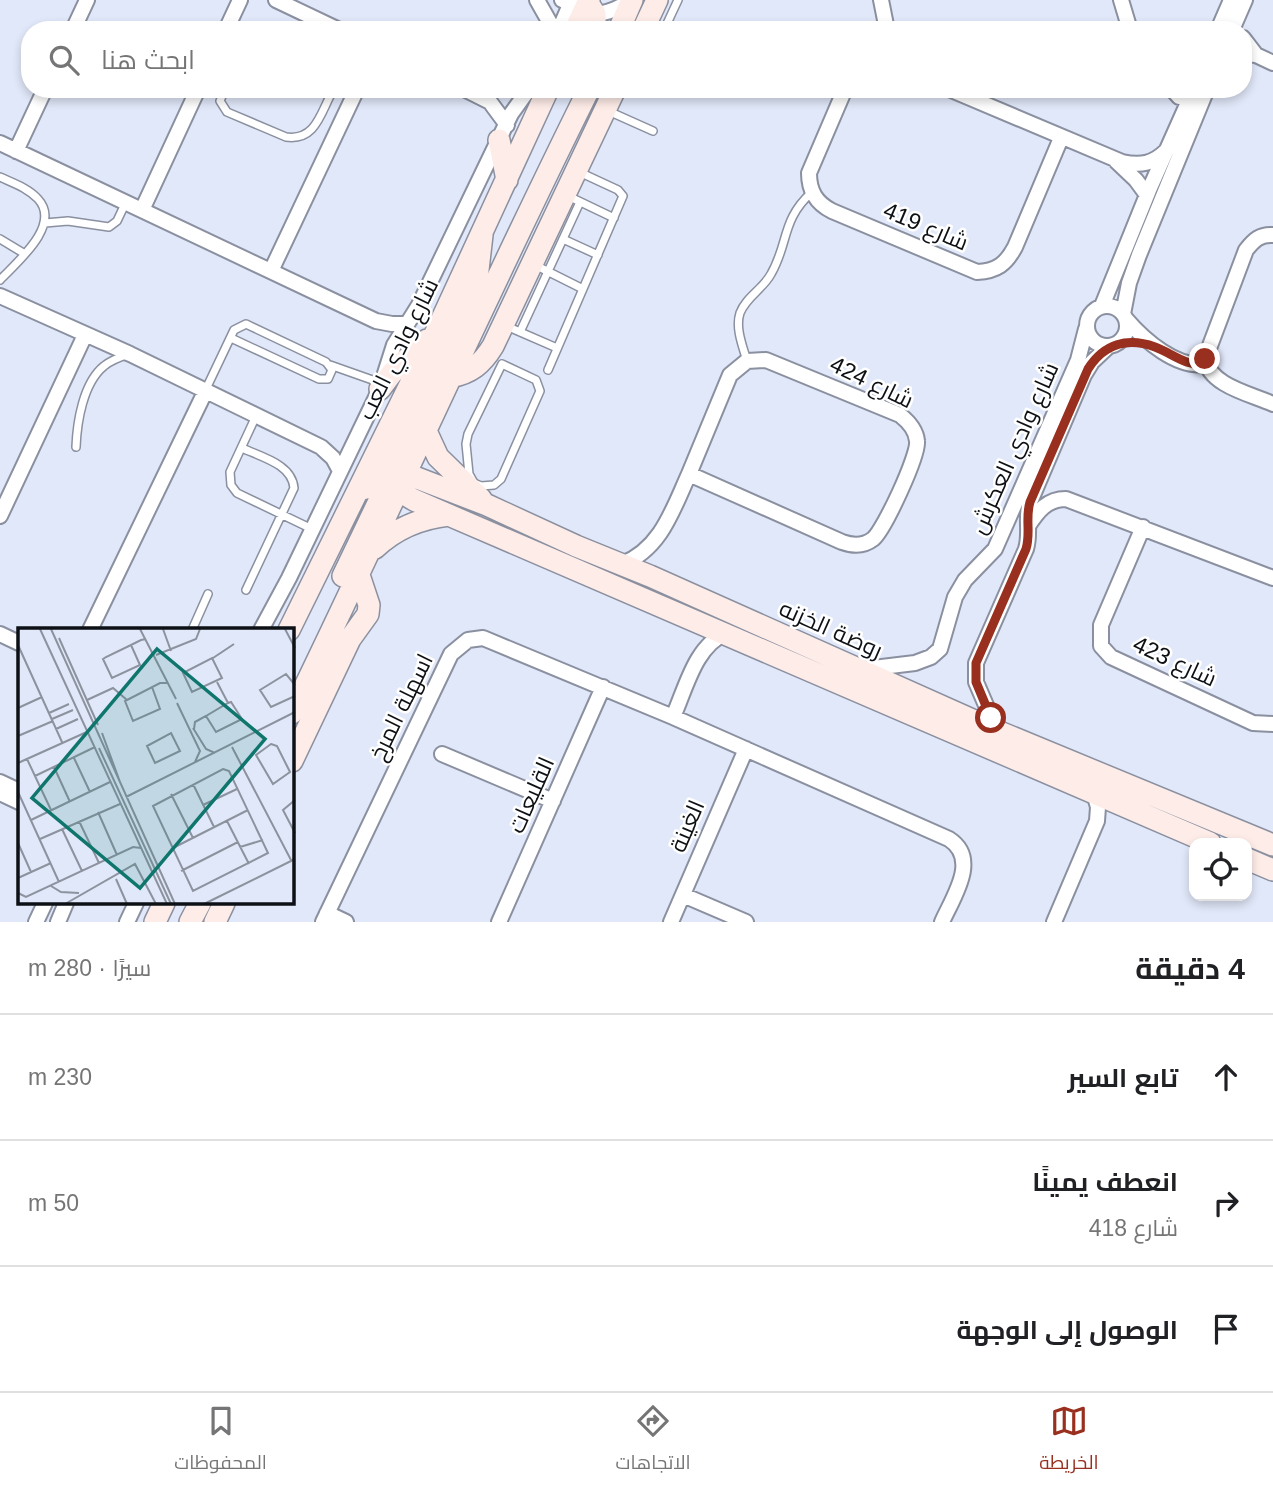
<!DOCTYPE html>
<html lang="ar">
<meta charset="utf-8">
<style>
:root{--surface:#fff;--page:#f2f2f2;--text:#202124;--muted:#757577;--line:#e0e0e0;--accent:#992f1e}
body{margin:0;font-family:Arial,Cairo,sans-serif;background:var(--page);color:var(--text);direction:rtl}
.controls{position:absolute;right:21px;bottom:21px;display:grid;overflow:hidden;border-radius:14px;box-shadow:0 4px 10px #0003}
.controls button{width:63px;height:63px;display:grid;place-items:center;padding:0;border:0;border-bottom:2px solid var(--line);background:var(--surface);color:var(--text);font:35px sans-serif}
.stop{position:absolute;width:21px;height:21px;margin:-16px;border:5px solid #992f1e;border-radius:50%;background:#fff}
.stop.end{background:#992f1e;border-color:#fff;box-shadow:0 2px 7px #0008}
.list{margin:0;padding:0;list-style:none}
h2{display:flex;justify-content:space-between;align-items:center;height:91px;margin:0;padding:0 28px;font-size:30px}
h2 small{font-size:23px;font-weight:400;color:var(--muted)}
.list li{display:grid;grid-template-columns:46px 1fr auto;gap:21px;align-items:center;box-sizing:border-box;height:126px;padding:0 28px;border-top:2px solid var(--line)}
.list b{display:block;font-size:26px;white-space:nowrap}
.list p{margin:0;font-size:23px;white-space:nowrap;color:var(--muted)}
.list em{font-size:23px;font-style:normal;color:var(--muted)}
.icon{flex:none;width:38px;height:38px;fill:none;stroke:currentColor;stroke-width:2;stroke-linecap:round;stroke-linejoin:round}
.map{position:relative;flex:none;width:1273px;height:922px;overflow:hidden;direction:ltr}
.search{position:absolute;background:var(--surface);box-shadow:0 4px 10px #0003;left:21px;right:21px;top:21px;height:77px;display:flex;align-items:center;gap:18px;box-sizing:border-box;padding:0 24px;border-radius:28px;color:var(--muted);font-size:26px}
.sheet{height:469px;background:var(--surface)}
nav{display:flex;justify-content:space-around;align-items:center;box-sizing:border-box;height:98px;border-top:2px solid var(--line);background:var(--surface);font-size:19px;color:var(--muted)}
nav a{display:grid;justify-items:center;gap:4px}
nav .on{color:var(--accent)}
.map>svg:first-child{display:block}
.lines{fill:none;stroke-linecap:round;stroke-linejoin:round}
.lane-casing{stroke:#8a90a0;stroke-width:10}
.street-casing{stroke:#8a90a0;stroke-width:18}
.secondary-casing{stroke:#8a90a0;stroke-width:24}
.lane{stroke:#fff;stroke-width:7}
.street{stroke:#fff;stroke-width:14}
.secondary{stroke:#feece8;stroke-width:21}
.route{stroke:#992f1e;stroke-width:9}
.labels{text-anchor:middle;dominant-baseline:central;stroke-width:5;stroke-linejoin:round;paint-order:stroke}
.street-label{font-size:23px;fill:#0d1015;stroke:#fff}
.inset-road{fill:none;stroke:#8c929e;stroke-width:2}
.view{fill:#0f766e;fill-opacity:0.15;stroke:#0f766e;stroke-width:3.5}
.inset-edge{fill:none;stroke:#0d1015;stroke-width:3.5}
</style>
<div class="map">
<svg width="1273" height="922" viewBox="0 0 1273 922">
<rect width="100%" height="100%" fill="#e1e8f9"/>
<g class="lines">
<g class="lane-casing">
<path id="lane" d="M664 30 678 0
M225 89 220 101 227 112 286 137C314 141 320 116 330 96L317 89
M606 110 653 131
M0 177C13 183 28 188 38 199 62 225 17 262 0 280
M566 195 614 218
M45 223 68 221 109 227 117 221 126 202
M0 239 25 254
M563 239 598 255
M533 264 583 289
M504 325 557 348
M520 332 580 202
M747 361C743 347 735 328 740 313 746 297 763 289 771 274 789 243 781 220 812 192
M502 364 536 380 540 391 501 479 494 485 481 486 474 483 469 474 466 444 468 434Z
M330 365 381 383
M548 370 623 196 618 190 577 171
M205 391 234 330 246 324 326 362 332 370 328 379H319L231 338
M256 416 230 472 231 485 237 493 312 529
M76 447C77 422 83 383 104 366 111 360 120 357 129 354
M242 448C261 457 292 464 294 488L246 590
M192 630 208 594"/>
</g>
<g class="street-casing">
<path id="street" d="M276 0 339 30
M537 0 554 30
M562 0C595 15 599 20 632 0
M881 0 887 30
M1121 0 1130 30
M73 30 87 0
M226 30 240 0
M559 30 572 0
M1218 30 1231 0
M1232 30 1245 0
M1243 38 1256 55
M1243 54 1256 55 1273 63
M464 89 490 102 507 125
M845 89 809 173C809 191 816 203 832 211L977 272C997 271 1006 264 1015 247L1061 138
M949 89 1122 162C1141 166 1153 164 1167 150
M1172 89 1179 97
M0 143 376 321 392 324H407
M16 151 45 89
M1116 161 1136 180 1147 195
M142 210 198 89
M1273 235C1260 234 1254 240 1246 250L1205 359C1210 386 1251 394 1273 404
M271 271 357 89
M0 296 130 354 321 447 333 458 340 471
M1087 326a20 20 0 1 1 40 0a20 20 0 1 1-40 0Z
M1102 306 1149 190 1194 89
M1123 314 1129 283 1139 255 1207 89
M1126 319C1144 340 1177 369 1206 364
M766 360 900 415C909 422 916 430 917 441 919 455 884 530 873 539 864 546 853 546 842 542L689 474 730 375 747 361Z
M0 516 85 335
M1028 526C1038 511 1047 499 1066 499L1273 578
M1143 527 1101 625V646L1111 657 1253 723 1273 724
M622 564C661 549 673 509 689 474
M90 630 205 392
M261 630 289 578 380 389 394 345 419 305 511 114 529 89
M0 634 19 643
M865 669 915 663 931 657 940 649 955 597 965 580 995 549 1078 360 1086 329
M673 717C686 688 695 646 726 633
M997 731 976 682V663L1026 549C1031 533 1025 518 1030 502L1084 375 1092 362 1109 346
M442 754 553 801
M0 782 19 791
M0 793 19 802
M683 895 746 922
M327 913 346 922
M36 922 45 903
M58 922 66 903
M127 922 136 903
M323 922 451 654 468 640 483 638 673 717 949 839C980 859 953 897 942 922
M499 922 603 687
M671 922 746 749
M1054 922 1097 821 1098 807 1094 793"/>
</g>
<g class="secondary-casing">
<path id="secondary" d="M588 3 595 14V30
M575 30 589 0
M619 30 632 0
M643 30 657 0
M499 140 507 180
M482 235 478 270 471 293 393 456C388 477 395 490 414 500L1210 843
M450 377C471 373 482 364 493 346L615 89
M380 389 392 373 427 340
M426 431 438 457 481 499
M367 474 385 470 399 471 487 505 576 546 650 576 997 731 1273 845
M375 548C396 528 421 518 449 515
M343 576 380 499 379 491 373 486 359 490
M289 630 436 332 548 89
M292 713C393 506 486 295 589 89
M292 761 350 639 368 614 369 605 359 575
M1247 859 1273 870
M155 922 164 903
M190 922 200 903
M215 922 224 903"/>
</g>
<use href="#lane" class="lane"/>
<use href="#street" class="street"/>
<use href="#secondary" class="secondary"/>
</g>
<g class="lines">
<path class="route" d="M991 718 976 682V663L1026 549C1031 533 1025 518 1030 502L1088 369C1104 344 1127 337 1155 347 1172 353 1186 367 1206 364L1205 359"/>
</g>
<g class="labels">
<g class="street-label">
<text transform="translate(926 226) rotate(23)">شارع 419</text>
<text transform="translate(398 349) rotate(-64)">شارع وادي العب</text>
<text transform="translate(872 382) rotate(26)">شارع 424</text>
<text transform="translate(1014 448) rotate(-66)">شارع وادي العكرش</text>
<text transform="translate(831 629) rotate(24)">روضة الخزنه</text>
<text transform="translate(1175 661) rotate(25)">شارع 423</text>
<text transform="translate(401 707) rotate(-64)">اسهلة المرخ</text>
<text transform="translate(531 795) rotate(-66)">القليعات</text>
<text transform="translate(687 826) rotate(-67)">الغينة</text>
</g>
</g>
<g transform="translate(18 628)">
<rect width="276" height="276" fill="#e1e8f9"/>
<path class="inset-road" d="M22 1 149 276M33 1 157 276M122 1 158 71M145 1 153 23M267 1 277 20M41 10 80 97M0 17 44 114M113 17 122 37 94 50 85 31 88 29 113 17 123 12 128 11M138 27 178 11 182 1M194 30 204 50 174 64 165 45ZM195 30 216 16M199 54 210 75M277 57 268 46 242 62 253 79 277 68M134 59 142 81 115 93 107 73 142 55H149M69 72 95 60 109 72M159 75 182 123 177 134M0 80 24 69M31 85 51 76M34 91 55 82M175 100 188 121 197 125M38 101 60 91M176 101 177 94 188 88 210 75 213 74 224 91 198 104 188 88M84 105 102 154M153 105 162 123 137 135 129 118ZM0 108 35 93M253 116 259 118 272 144 255 156 238 127ZM214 119 273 232M81 120 153 276M56 130 72 164M9 131 33 182M0 135 71 103M36 139 52 174M205 141 211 143 250 225 175 263 135 178ZM17 148 77 119M175 156 196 199M0 164 41 254M153 166 175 210M108 169 277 84M277 172 265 182 277 205M185 177 219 161M80 184 99 227M13 192 92 154M61 193 81 235M209 193 231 236M44 201 64 243M22 211 102 176M0 215 13 244M222 219 245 212M153 221 230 182M163 243 220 214M0 250 33 235M98 251 109 276M33 258 43 264 61 265M0 265 8 269 115 219 123 220M47 276 117 236 138 276M186 276 277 231"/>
<path class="view" d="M139 21 247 111 122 260 14 170Z"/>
<rect width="276" height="276" class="inset-edge"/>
</g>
</svg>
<div class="controls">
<button><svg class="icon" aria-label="locate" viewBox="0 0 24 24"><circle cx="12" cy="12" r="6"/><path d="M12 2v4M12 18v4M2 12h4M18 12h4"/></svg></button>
</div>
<div class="stop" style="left:991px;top:718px"></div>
<div class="stop end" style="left:1205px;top:359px"></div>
<div class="search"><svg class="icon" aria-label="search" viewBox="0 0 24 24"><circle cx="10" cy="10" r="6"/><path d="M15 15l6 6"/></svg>ابحث هنا</div>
</div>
<section class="sheet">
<h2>4 دقيقة<small>سيرًا · 280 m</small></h2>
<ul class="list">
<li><svg class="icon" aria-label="ahead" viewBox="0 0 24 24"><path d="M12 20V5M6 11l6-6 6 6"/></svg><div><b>تابع السير</b></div><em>230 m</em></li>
<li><svg class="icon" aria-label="right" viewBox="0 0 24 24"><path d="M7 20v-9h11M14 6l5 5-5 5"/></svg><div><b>انعطف يمينًا</b><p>شارع 418</p></div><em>50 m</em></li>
<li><svg class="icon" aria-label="arrive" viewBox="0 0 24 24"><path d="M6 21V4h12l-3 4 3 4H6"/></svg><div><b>الوصول إلى الوجهة</b></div></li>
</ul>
</section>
<nav>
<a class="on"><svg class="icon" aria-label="map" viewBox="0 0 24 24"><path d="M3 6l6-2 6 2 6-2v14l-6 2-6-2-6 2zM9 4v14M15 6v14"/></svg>الخريطة</a>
<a><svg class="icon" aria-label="directions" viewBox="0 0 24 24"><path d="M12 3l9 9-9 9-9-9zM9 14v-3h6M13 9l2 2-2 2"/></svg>الاتجاهات</a>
<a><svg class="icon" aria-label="saved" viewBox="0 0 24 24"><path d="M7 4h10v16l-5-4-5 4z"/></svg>المحفوظات</a>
</nav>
